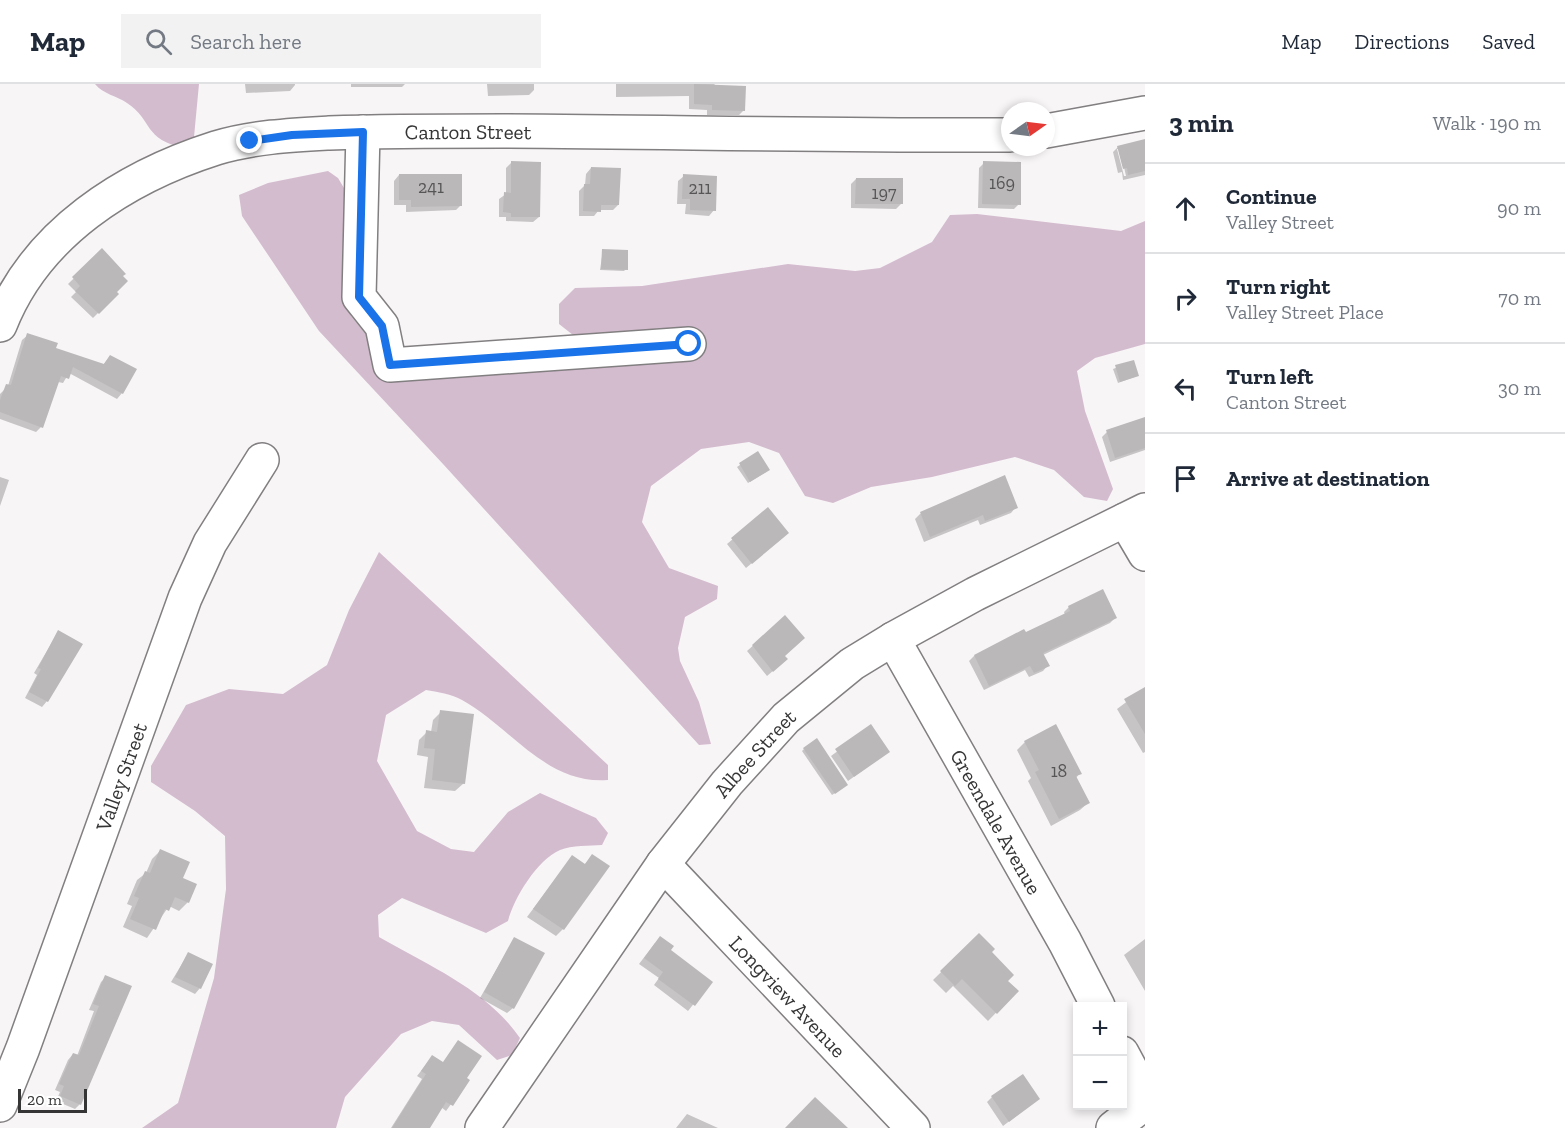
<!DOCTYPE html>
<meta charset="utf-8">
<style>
:root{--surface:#fff;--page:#f2f2f3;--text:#1f2937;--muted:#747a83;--line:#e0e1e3}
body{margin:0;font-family:"Zilla Slab",serif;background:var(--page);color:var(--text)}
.controls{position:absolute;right:18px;bottom:18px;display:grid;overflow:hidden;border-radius:0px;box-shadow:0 3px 9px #0003}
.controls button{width:54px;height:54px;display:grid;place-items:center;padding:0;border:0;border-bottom:2px solid var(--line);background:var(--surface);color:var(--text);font:30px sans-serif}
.compass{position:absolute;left:1001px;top:18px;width:54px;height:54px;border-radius:50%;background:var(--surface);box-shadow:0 3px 9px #0003;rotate:76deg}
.scale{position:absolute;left:18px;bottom:15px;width:69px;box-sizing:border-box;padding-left:6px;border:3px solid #363535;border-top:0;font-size:16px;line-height:21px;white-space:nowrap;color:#363535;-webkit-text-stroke:4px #fff;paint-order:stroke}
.stop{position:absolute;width:18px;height:18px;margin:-14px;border:4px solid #1a73e8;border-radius:50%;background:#fff}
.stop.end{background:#1a73e8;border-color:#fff;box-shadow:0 2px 6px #0008}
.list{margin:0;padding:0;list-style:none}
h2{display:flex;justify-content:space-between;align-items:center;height:78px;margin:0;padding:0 24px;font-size:26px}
h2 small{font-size:20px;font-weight:400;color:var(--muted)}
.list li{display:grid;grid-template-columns:39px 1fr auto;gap:18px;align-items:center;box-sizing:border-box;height:90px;padding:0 24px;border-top:2px solid var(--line)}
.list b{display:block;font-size:22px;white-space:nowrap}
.list p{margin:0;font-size:20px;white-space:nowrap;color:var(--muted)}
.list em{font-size:20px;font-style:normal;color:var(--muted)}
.icon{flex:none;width:33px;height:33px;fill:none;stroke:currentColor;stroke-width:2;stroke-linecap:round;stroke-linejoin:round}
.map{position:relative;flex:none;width:1145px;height:1044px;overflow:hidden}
header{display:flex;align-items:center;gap:36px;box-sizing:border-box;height:84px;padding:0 30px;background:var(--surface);border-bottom:2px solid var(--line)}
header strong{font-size:28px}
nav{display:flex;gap:33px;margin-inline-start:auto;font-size:21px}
.search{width:420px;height:54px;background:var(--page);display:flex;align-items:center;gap:15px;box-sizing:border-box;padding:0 21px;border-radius:0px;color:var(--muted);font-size:22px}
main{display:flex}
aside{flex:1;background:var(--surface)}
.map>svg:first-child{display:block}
.green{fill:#d4bccf}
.shadow{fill:#0003;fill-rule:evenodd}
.building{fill:#bbb8ba}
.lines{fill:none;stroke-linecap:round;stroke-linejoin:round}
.minor-casing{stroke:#827f81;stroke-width:36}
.minor{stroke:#fff;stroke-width:33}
.route{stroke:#1a73e8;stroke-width:8}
.labels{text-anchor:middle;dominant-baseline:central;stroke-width:4.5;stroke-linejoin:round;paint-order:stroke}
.number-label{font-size:18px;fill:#575656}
.street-label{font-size:21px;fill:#363535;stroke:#fff}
</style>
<header>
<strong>Map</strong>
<div class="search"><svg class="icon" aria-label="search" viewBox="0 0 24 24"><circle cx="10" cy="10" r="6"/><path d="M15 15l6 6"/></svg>Search here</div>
<nav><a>Map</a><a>Directions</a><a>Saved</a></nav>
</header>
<main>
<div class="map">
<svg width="1145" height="1044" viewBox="0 0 1145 1044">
<rect width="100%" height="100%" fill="#f8f5f7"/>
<path class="green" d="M95 0H199L194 53 185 64C143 56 153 36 127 19 117 12 103 10 95 0Z
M328 87 338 94 347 109 343 141V206L351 232 368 253 378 282 694 252 573 251 559 240V220L575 204 642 202 788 180 855 187 880 184 932 158 950 131 977 130 1121 147 1145 137V260L1095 274 1077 287 1085 327 1113 405 1107 417 1084 413 1054 386 1015 373 932 393 871 403 833 419 805 412 779 369 749 358 701 365 651 402 642 438 669 484 718 502 717 515 685 533 678 564 680 577 699 618 711 660 699 661 443 380 319 247 242 132 239 111 268 99Z
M379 468 608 681V696C546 701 511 643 462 616 452 610 437 608 426 606L386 631 377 677 417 747 451 765 474 768 508 728 540 709 596 734 608 749 602 761C590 762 572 761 560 766 537 776 514 814 508 837L486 849 402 814 378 831 379 853C429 882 486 905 520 954L512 971 497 976 459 941 432 937 401 950 345 1013 336 1044H142L178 1019 214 894 226 805 225 752 195 727 151 698V682L186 621 229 605 283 610 327 581 349 526Z"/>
<path class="shadow" d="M245 0H295V1L290 7 246 9Z
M351 0H405L402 3H351Z
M487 0H534V6L529 11 488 12Z
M616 0H714L744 26 739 31H707V26L689 25V12L616 13Z
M1145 57V91L1123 96 1122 88 1118 89 1113 68 1118 63ZM1117 65H1120L1126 92H1124Z
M512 78 539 133 533 138 506 137V133H499V115L506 110V84Z
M984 79 1019 120 1014 125 978 124 979 84Z
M591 84 618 121 613 126H599L594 132H579V107L585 101 586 90Z
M399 91 461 121 456 126 406 128V121H394V97Z
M684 92 714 126 709 132 685 130 686 120H677L678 97Z
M856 95 901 120 896 125 851 124V100Z
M603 166 626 185 624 187 600 186Z
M102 167 117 210 93 234 71 213 76 208 68 200Z
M28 251 55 265 103 281 110 272 122 309 117 315 69 289 63 299 58 298 41 343 36 348 0 335V310L8 302 22 256Z
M1133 277 1137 292 1118 299 1113 285Z
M1145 347V366L1110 378 1102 353 1107 348Z
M757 369 766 388 748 399 737 383Z
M0 393 9 396 0 422Z
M968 410 1016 423 1011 429 980 441 978 436 924 458 915 435 920 430Z
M768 425 782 454 746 484 727 460Z
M1069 523 1115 534 1110 539 1043 571 1048 581 1043 587 1029 593 1025 586 984 606 969 577 974 572 1065 531 1064 528Z
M785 533 783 572 781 580 767 592 747 567Z
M58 548 47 617 42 623 25 614 37 591 34 589Z
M1145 604V668L1143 669 1117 625Z
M441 628 464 699 455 707 424 704 428 673 417 671 419 656 427 648H431L433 636Z
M870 643 888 668 848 697 831 672Z
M1025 658 1080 689 1076 694 1089 718 1080 726 1051 742 1028 697 1031 694 1017 666Z
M804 665 844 703 832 711 802 667Z
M160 767 181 795 195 801 188 818 179 827 169 822 147 854 123 843 132 822 127 820 137 796 146 789 152 775Z
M593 772 564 844 556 852 527 833 572 773 584 781Z
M979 851 1006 897 1017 907 988 937 953 902 946 909 933 896Z
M514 855 513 924 507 929 480 914Z
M1145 855V907L1124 871Z
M655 859 711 898 688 927 654 901 659 894 639 880Z
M188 870 200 904 195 910 171 898Z
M106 893 80 1020 75 1025 56 1017 60 1008 55 1006 68 976 73 970 77 972 94 927 89 926 101 898Z
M432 973 468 997 446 1027 441 1023 428 1044H391L422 995 417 992Z
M992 1013 1038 1015 1003 1042 987 1018Z
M687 1030 718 1044H676Z"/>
<path class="building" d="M694 0 746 2 745 27 712 26V21L694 20Z
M1145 55V87L1128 91 1127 84 1123 85 1117 62Z
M511 77 541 78 540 133H511V129L503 128 504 108 511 109Z
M983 77 1021 78V121L982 120Z
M591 83 621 84 619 121H601V128L583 127 584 100H590Z
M399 90H462V122L411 123V116H399Z
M683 90 717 92 716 127 690 126V115H682Z
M856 94H903V120H855Z
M102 164 126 190 123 192 128 197 117 208 119 210 99 230 75 207 80 202 72 193Z
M602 165 628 166V186L601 185Z
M27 249 58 259 56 264 104 280 110 271 137 285 123 310 73 283 69 295 61 292 43 344 0 328V316L6 300 11 301Z
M1134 276 1139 292 1120 298 1115 281Z
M1145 333V364L1115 374 1106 346Z
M758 367 770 386 750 398 739 379Z
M1005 391 1018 424 985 437 983 431 930 453 920 428Z
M768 423 789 449 752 480 731 454Z
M1103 505 1117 534 1043 569 1050 582 1034 589 1030 582 989 602 974 571 1024 545 1026 548 1070 527 1068 522Z
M785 531 805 554 785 572 788 575 773 588 752 561Z
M58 546 83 560 48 618 29 608 41 585 38 584Z
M1145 603V650L1124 615Z
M440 626 474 630 465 700 432 696 435 665 424 664 426 646 437 648Z
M871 640 890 668 854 693 835 665Z
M1056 640 1082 690 1076 692 1090 719 1059 735 1035 688 1039 686 1024 657Z
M817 654 848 701 835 710 803 664Z
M160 765 190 778 183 794 197 800 189 819 175 813 169 827 165 825 156 846 130 835 139 814 134 812 145 787 150 789Z
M592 770 610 782 564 846 533 825 572 771 585 780Z
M979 849 995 865 992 868 1014 891 1008 897 1019 907 997 930 962 895 955 902 940 887Z
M660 852 674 862 671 866 713 898 695 922 658 895 663 888 644 874Z
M514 853 545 869 514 925 484 908Z
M188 868 213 880 201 905 175 893Z
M105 891 132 902 81 1021 60 1012 64 1002 59 1000 73 969 79 971 99 922 93 920Z
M458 956 482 972 467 994 470 996 453 1022 446 1018 430 1044H392L426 990 421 987 432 971 443 978Z
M1023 990 1040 1015 1009 1038 991 1012Z
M815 1013 848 1044H785Z"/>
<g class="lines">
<g class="minor-casing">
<g id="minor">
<path d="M1046 47 1145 29"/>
<path d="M363 48 359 213 382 242 390 281 689 260"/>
<path id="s1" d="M0 241C36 149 125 93 216 64 252 53 292 51 329 49 387 47 445 47 503 47 672 48 841 52 1010 51"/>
<path d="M1125 436 1145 470"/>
<path id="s2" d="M893 555 1065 858 1098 922"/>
<path id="s3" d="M663 780 913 1044"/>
<path d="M1122 969 1145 1012"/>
<path id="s4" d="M0 1021 23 964 185 514 210 459 262 376"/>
<path id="s5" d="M482 1044 663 780 727 699 786 634 852 580 893 555 975 510 1145 426"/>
<path d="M1113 1044 1145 1019"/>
</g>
</g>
<use href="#minor" class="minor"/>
</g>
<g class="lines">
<path class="route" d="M250 57 292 51 363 48 359 213 382 242 390 281 689 260"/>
</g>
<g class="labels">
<g class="number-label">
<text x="1002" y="99">169</text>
<text x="431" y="103">241</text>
<text x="700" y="104">211</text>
<text x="884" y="109">197</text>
<text x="1059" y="687">18</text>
</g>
<g class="street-label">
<text stroke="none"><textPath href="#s1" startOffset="542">Canton Street</textPath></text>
<text stroke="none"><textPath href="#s5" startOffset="464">Albee Street</textPath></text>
<text stroke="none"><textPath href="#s4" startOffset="350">Valley Street</textPath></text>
<text stroke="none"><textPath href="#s2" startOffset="210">Greendale Avenue</textPath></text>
<text stroke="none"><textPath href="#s3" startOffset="182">Longview Avenue</textPath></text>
</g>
</g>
</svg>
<div class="controls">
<button>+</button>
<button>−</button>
</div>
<svg class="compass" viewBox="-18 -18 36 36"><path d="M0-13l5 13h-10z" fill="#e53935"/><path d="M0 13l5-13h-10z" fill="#747a83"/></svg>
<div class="scale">20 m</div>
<div class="stop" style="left:689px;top:260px"></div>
<div class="stop end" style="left:250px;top:57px"></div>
</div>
<aside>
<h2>3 min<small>Walk · 190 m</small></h2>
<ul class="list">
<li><svg class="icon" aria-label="ahead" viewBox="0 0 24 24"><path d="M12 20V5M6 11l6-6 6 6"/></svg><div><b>Continue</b><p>Valley Street</p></div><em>90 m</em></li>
<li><svg class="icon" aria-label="right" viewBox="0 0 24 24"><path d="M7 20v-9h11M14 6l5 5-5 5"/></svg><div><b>Turn right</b><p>Valley Street Place</p></div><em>70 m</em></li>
<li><svg class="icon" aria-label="left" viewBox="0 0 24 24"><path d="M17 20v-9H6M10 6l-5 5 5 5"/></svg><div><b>Turn left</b><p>Canton Street</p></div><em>30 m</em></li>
<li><svg class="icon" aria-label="arrive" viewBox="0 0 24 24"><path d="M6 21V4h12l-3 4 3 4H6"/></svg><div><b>Arrive at destination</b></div></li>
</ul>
</aside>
</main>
